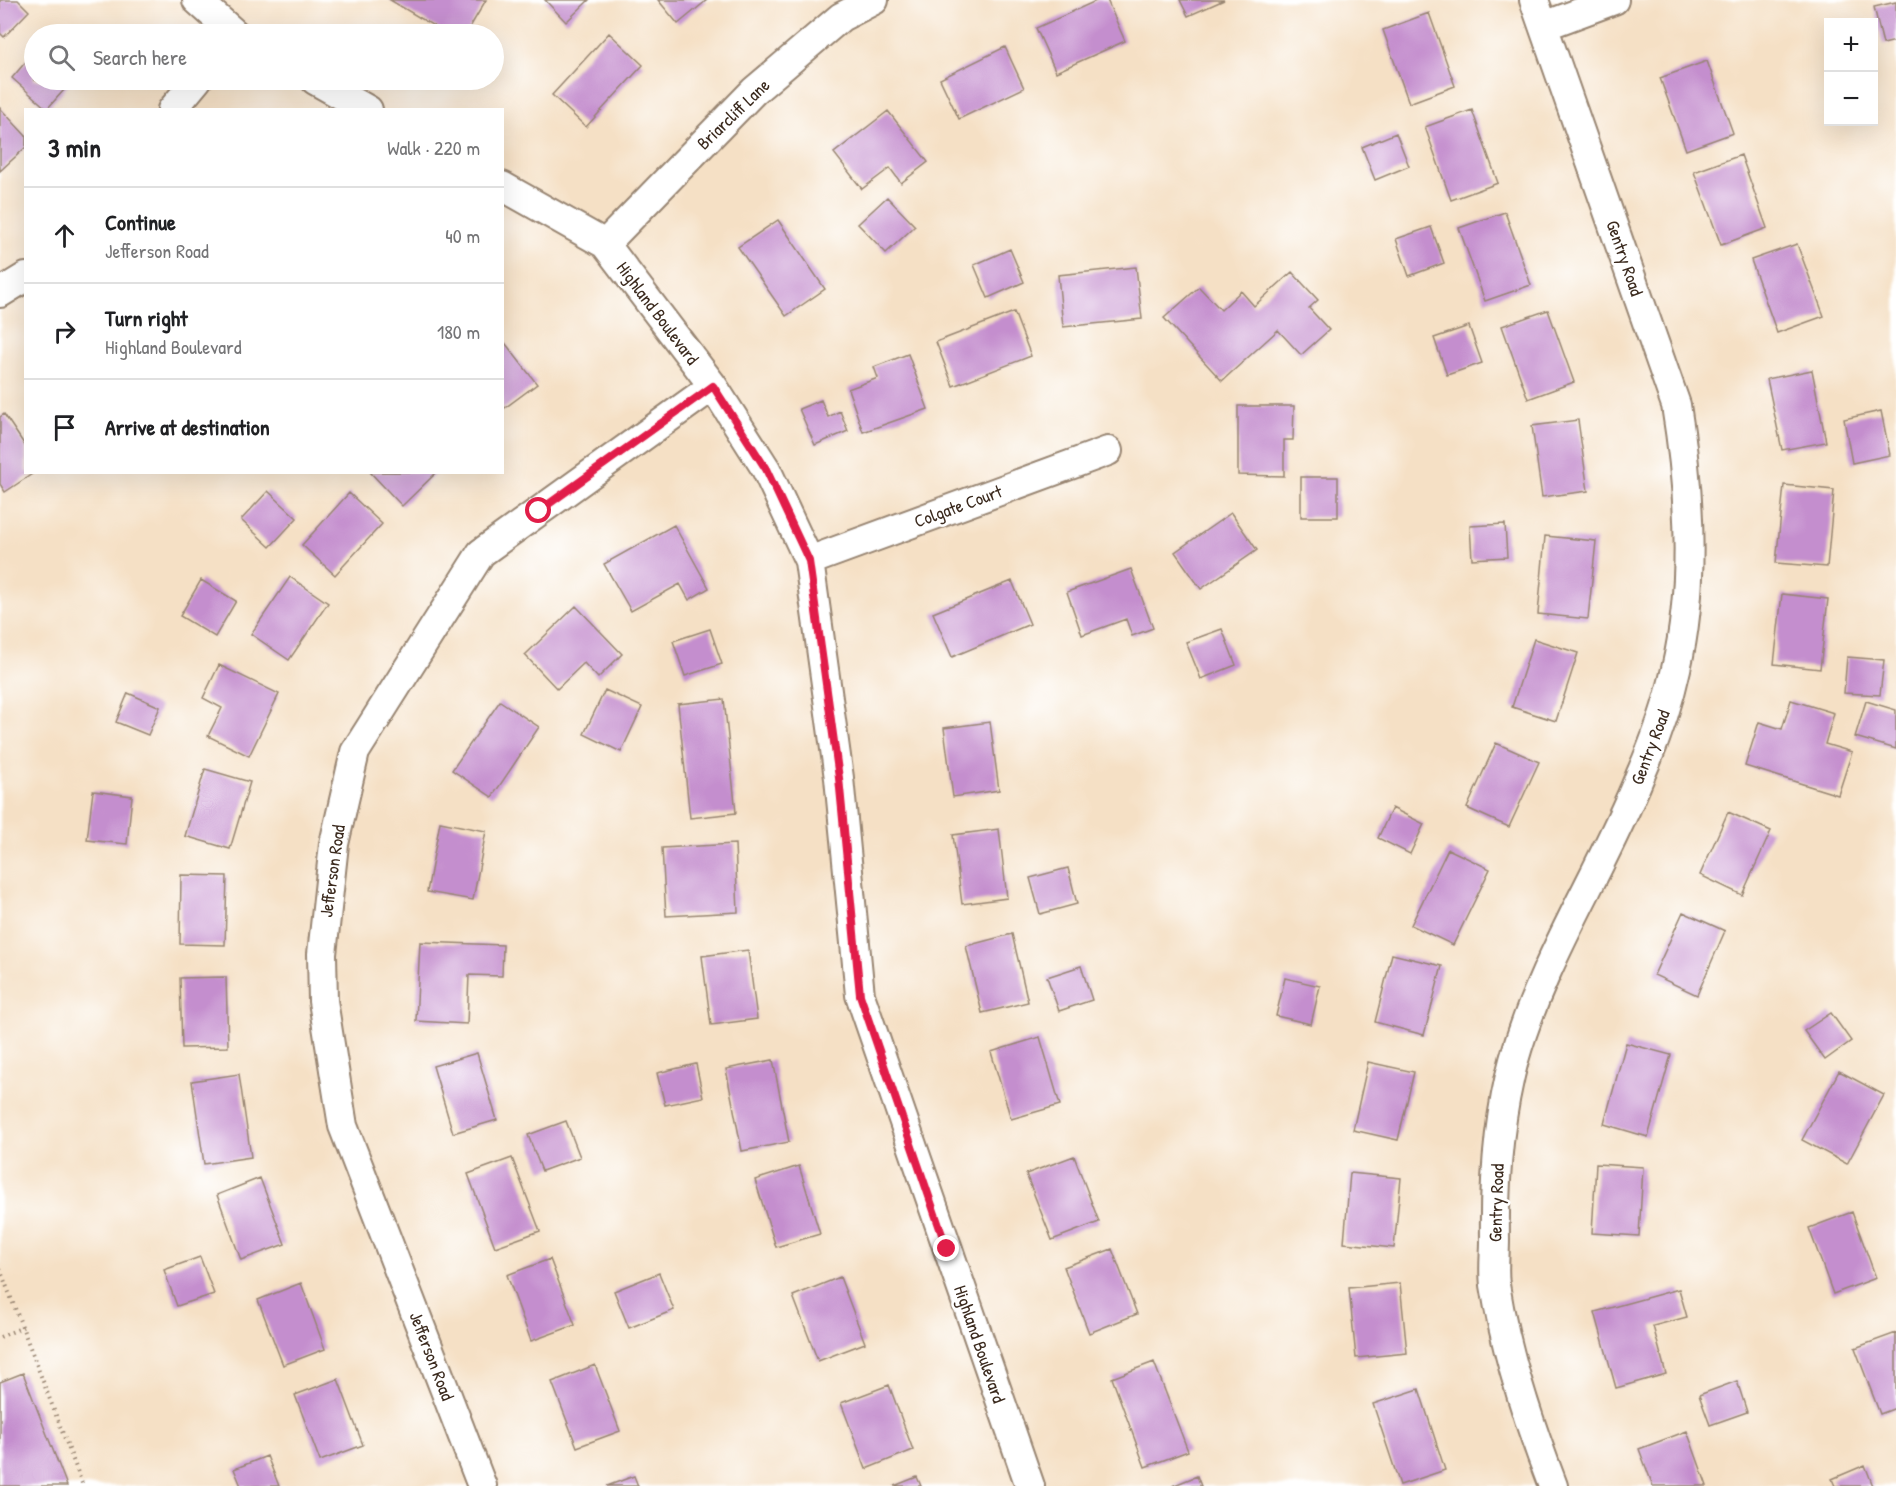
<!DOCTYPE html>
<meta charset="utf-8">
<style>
:root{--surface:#fff;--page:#f2f2f2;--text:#202124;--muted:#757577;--line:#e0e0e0}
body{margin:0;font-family:"Patrick Hand",sans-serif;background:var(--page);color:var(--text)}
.controls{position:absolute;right:18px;top:18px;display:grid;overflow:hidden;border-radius:0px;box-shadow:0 6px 24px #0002}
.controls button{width:54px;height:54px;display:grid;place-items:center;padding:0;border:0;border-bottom:2px solid var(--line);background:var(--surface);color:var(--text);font:30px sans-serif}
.stop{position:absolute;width:18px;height:18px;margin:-14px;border:4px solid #e11d48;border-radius:50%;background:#fff}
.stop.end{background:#e11d48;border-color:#fff;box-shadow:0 2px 6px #0008}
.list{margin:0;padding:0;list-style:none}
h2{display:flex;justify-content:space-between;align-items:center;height:78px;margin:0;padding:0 24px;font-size:26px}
h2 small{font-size:20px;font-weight:400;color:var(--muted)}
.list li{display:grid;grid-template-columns:39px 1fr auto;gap:18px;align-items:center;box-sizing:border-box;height:96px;padding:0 24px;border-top:2px solid var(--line)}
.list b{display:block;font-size:22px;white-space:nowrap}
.list p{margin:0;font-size:20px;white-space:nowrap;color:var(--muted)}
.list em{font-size:20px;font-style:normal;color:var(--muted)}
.icon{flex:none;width:33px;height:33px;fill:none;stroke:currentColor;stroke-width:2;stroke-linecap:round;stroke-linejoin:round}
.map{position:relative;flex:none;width:1896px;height:1486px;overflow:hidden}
.search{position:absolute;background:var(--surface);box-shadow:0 6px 24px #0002;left:24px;top:24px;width:480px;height:66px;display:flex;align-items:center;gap:15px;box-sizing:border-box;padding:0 21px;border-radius:33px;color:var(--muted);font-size:22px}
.panel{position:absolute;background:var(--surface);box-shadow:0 6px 24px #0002;left:24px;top:108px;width:480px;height:366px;border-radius:0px}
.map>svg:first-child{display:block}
.building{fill:#c48ece}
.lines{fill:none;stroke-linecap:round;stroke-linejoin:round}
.minor-casing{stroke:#988572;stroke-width:32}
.path{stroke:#988572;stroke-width:4;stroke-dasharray:1.5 4.5;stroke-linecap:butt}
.minor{stroke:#fff;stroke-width:28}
.route{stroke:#e11d48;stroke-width:8}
.labels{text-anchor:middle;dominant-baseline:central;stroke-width:5;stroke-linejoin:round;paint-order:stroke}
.street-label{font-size:18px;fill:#3b2a1e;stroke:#fff}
</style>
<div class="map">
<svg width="1896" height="1486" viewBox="0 0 1896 1486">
<rect width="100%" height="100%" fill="#fff"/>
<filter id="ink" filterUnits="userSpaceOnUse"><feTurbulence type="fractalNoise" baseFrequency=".0167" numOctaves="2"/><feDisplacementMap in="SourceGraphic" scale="12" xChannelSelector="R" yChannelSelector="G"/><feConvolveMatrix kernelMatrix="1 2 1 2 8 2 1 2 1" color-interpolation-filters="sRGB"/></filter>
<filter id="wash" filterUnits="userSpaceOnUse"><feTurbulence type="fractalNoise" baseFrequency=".008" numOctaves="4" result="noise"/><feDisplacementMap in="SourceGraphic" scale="24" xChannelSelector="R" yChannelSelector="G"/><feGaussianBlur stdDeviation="1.35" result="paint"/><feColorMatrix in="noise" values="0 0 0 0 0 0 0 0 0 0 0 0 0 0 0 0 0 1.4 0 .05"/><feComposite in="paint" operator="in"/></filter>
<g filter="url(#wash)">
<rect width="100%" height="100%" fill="#f5e0c5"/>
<g id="blocks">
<path class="building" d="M0 0H18L29 11 4 37 0 33Z
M390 0H486L466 34H447Z
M545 0H589L566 22Z
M658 0H707L678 24Z
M1098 0H1107L1125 41 1056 72 1036 28Z
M1180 0H1224L1188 16Z
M1896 2V41L1883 44 1874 7Z
M1429 13 1455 86 1409 103 1383 30Z
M609 33 643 65 586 127 552 95Z
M1005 47 1024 88 959 119 940 79Z
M34 52V80H73L47 109 12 78Z
M1707 61 1733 133 1686 150 1660 78Z
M0 108 26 136V147L0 171Z
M1472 110 1498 183 1451 200 1425 127Z
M888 111 928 162 901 183 890 168 862 189 834 153Z
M1396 133 1409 166 1375 180 1362 147Z
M1741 155 1767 228 1721 245 1694 172Z
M887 197 915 226 886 253 858 224Z
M1505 212 1531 285 1485 301 1459 228Z
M778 220 825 289 786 316 738 247Z
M1431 227 1444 263 1409 276 1396 239Z
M1797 244 1824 316 1777 333 1751 260Z
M1010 249 1024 282 988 298 974 265Z
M1136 267 1142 319 1063 327 1058 275Z
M1292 272 1318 300 1309 308 1329 330 1301 355 1278 330 1222 381 1164 318 1199 287 1221 310 1241 291 1254 306Z
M1548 310 1574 382 1528 399 1502 326Z
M1014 312 1031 356 953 386 936 342Z
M1469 326 1482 363 1447 375 1434 338Z
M502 339 537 384 502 410Z
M908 354 928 409 863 432 848 389 878 378 874 367Z
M1812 370 1826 442 1782 450 1767 379Z
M821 400 828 417 840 411 848 431 815 445 799 409Z
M1238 406H1294L1293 440H1284V476L1238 475Z
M1881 411 1890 455 1852 463 1844 419Z
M4 414 26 447V472H35L5 492 0 484V417Z
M1578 420 1588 491 1542 497 1532 426Z
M370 472H437L402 506Z
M1301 477H1338V517H1301Z
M1784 485 1834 490 1827 567 1776 563Z
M268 491 297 518 270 547 241 520Z
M349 493 382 524 335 575 302 545Z
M1231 513 1257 550 1201 589 1175 552Z
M1505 524 1507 557 1472 559 1470 526Z
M674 525 709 588 689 600 680 584 631 611 604 564Z
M1545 536 1596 541 1588 619 1538 614Z
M1131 569 1153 628 1132 636 1126 619 1082 635 1067 592Z
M290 577 328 603 289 660 251 634Z
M201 580 236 601 215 637 180 616Z
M1012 581 1030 624 952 657 933 613Z
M1782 594 1828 599 1820 669 1774 664Z
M576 606 622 654 598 678 584 663 557 689 525 655Z
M710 629 722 664 685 676 673 641Z
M1222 629 1236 665 1201 679 1186 642Z
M1534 639 1578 653 1556 721 1512 707Z
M1847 657 1884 660 1880 695 1844 693Z
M219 665 279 694 249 756 208 736 222 708 203 698Z
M605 690 642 707 621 752 584 734Z
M128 693 160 707 148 735 116 722Z
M724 699 736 813 690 818 678 704Z
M1791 700 1834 713 1825 744 1852 752 1838 795 1745 766 1759 722 1782 729Z
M500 701 539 727 492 797 452 770Z
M1866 701 1896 710V749L1855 737Z
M990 722 999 790 953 797 944 728Z
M1496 743 1539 762 1509 827 1467 808Z
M205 769 250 782 230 849 185 836Z
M93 791 132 796 127 844 87 840Z
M1392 808 1424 824 1410 854 1378 838Z
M1728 812 1771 831 1742 895 1700 875Z
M440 822 486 831 473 900 427 892Z
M999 829 1007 898 962 904 953 835Z
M735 844 738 912 666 916 662 848Z
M1448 849 1490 869 1453 945 1411 925Z
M1068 868 1077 904 1040 914 1030 878Z
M181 875 227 876 225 945 180 944Z
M1683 912 1725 931 1697 995 1654 975Z
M1012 934 1028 1002 982 1013 966 946Z
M420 942 503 945 502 976 469 975 467 1024 416 1021Z
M748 950 757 1019 711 1025 702 956Z
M1392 954 1442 966 1424 1035 1375 1022Z
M1081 966 1092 1000 1059 1011 1047 977Z
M226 977 228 1047 182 1048 180 978Z
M1285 978 1320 986 1311 1024 1276 1016Z
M1831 1013 1851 1041 1825 1060 1804 1031Z
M1040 1037 1060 1105 1011 1119 991 1052Z
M1626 1043 1671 1055 1648 1137 1604 1124Z
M477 1053 497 1120 453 1133 433 1066Z
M773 1060 789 1142 742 1151 726 1069Z
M1368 1062 1414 1072 1398 1140 1353 1130Z
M696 1064 703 1097 665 1105 657 1073Z
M1839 1071 1884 1095 1847 1164 1802 1140Z
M239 1074 251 1157 204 1164 192 1081Z
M566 1121 580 1157 542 1171 528 1135Z
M1074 1156 1099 1222 1052 1240 1026 1174Z
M512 1158 540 1231 495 1247 468 1174Z
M1596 1164 1643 1167 1639 1236 1592 1233Z
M799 1166 820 1234 776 1247 755 1180Z
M1350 1173 1401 1178 1394 1248 1344 1243Z
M260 1178 285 1244 241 1260 217 1195Z
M1852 1212 1876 1278 1833 1294 1809 1228Z
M1112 1249 1137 1314 1089 1333 1064 1267Z
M200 1257 214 1294 177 1306 164 1270Z
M550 1259 575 1325 531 1341 507 1275Z
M659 1273 674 1310 629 1328 614 1291Z
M840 1277 865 1343 818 1361 793 1296Z
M301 1283 325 1349 283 1365 258 1300Z
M1400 1283 1407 1353 1356 1358 1349 1288Z
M1679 1289 1687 1317 1653 1326 1666 1374 1616 1388 1595 1312Z
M1896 1333V1408L1880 1414 1855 1348Z
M1154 1362 1188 1451 1145 1467 1112 1378Z
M595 1365 620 1431 577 1447 552 1382Z
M23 1373 67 1486H0V1382Z
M338 1379 363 1445 320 1461 295 1395Z
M1737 1381 1747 1412 1710 1425 1699 1395Z
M889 1385 913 1450 866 1469 841 1403Z
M1419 1389 1445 1470 1400 1485 1373 1404Z
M1687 1431 1707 1486H1653L1639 1449Z
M267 1456 279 1486H241L234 1469Z
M1865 1465 1873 1486H1835L1832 1479Z
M634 1476 638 1486H607Z
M1197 1476 1201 1486H1172Z
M917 1477 921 1486H894Z"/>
</g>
</g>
<g filter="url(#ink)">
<use href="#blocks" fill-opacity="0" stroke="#988572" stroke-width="1.5"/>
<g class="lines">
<g class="minor-casing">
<path id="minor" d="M197 0 235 34
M1534 0 1676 405C1690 491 1696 583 1676 669 1668 706 1655 742 1640 776 1601 873 1542 960 1514 1060 1498 1119 1494 1180 1495 1240 1495 1255 1493 1270 1495 1285 1506 1354 1528 1421 1553 1486
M1544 26 1614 0
M315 80 368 110
M172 110 197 80
M502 186 605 244 713 386 766 469 809 561 839 778 860 995 1030 1486
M605 244 754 91 841 17 874 0
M0 293 26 277
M809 561 1108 451
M482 1486 343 1126 323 1001 322 954 334 844 355 752 481 553 713 386"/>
</g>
<path class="path" d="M0 1269 83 1486
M0 1337 23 1327"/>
<use href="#minor" class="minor"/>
</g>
</g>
<g class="lines" filter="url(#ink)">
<path class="route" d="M539 511 713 386 766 469 809 561 839 778 860 995 947 1249"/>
</g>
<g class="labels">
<g class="street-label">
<text transform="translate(733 114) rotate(-44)">Briarcliff Lane</text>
<text transform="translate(1625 258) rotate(71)">Gentry Road</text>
<text transform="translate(658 313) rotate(53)">Highland Boulevard</text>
<text transform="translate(958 506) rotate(-20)">Colgate Court</text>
<text transform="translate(1650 747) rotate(-69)">Gentry Road</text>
<text transform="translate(332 871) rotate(-82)">Jefferson Road</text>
<text transform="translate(1496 1203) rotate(-88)">Gentry Road</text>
<text transform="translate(980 1344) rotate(71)">Highland Boulevard</text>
<text transform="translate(432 1356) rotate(69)">Jefferson Road</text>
</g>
</g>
</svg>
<div class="controls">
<button>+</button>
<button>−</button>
</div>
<div class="stop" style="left:539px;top:511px"></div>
<div class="stop end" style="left:947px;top:1249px"></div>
<div class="search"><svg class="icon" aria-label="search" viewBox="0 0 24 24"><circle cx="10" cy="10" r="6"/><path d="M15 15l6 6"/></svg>Search here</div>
<section class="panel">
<h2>3 min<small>Walk · 220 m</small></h2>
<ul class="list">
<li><svg class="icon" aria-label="ahead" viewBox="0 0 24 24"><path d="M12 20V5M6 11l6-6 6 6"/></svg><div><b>Continue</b><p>Jefferson Road</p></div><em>40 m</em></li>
<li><svg class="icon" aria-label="right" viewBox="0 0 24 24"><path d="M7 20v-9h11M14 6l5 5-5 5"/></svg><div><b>Turn right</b><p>Highland Boulevard</p></div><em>180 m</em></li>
<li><svg class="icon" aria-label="arrive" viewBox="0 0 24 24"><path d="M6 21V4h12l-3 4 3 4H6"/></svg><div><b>Arrive at destination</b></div></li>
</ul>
</section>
</div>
